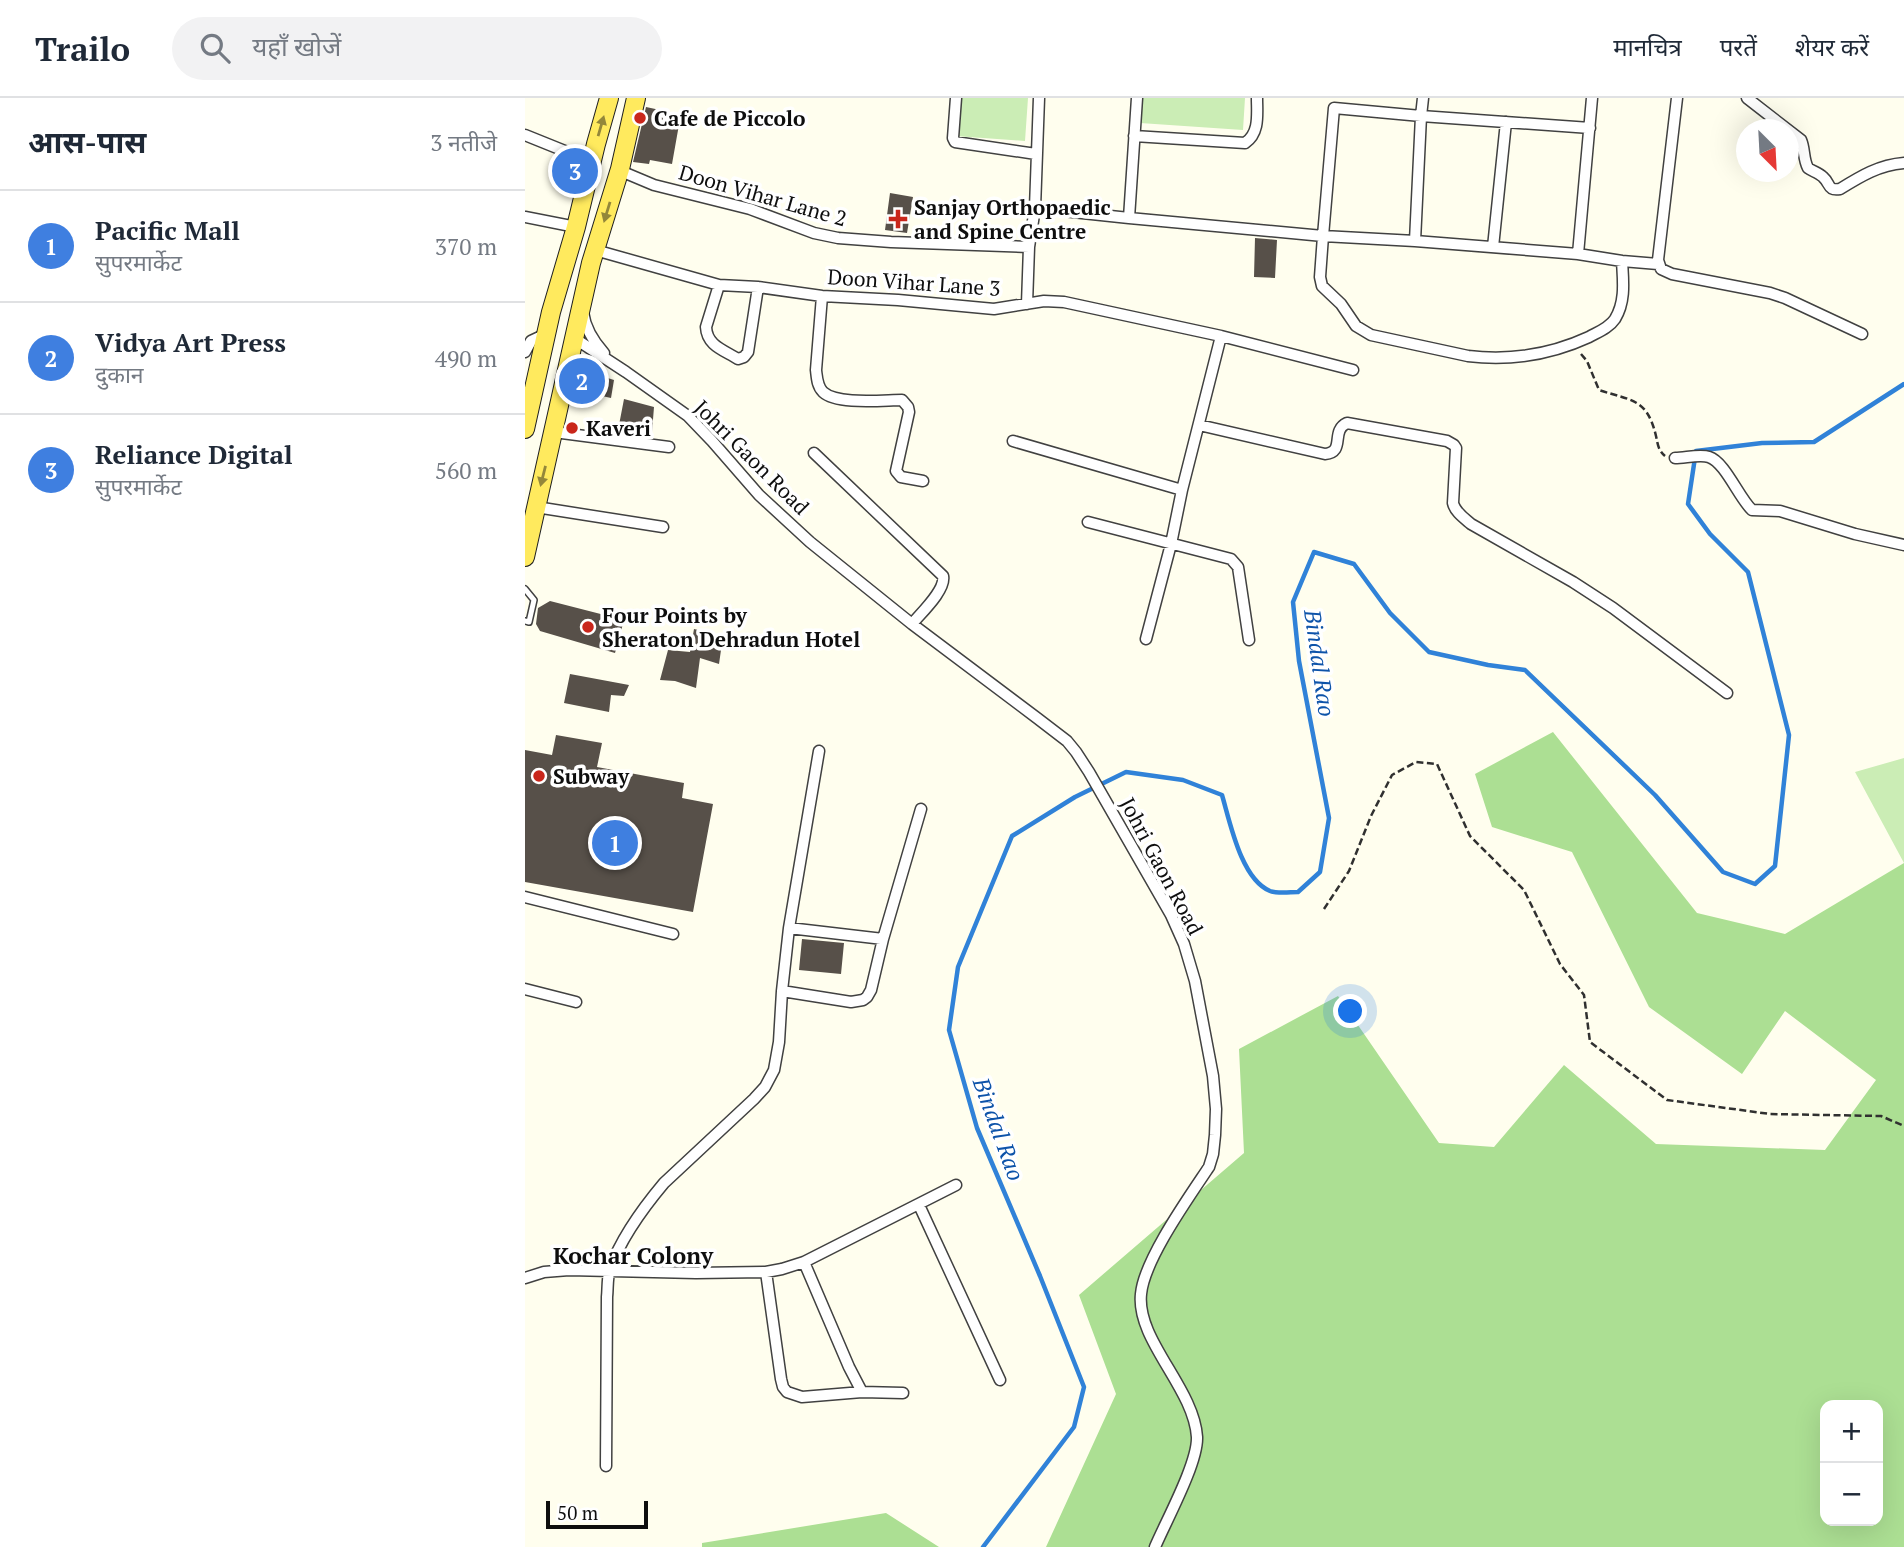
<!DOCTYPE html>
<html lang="hi">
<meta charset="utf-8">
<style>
:root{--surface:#fff;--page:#f2f2f3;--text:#1f2937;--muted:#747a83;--line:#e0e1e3;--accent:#d93025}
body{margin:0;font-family:"PT Serif","Noto Sans Devanagari",serif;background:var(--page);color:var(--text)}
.controls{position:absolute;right:21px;bottom:21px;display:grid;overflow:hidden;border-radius:14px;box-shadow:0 7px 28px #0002}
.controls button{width:63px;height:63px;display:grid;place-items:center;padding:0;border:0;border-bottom:2px solid var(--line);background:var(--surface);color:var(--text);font:35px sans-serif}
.compass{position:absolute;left:1211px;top:21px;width:63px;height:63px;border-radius:50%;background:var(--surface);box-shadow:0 7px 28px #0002;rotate:156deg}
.scale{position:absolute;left:21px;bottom:18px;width:102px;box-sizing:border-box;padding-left:7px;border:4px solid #0e0e0e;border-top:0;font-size:19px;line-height:24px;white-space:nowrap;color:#0e0e0e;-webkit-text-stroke:5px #fff;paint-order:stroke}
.you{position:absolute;left:826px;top:914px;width:24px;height:24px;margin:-18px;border:5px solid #fff;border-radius:50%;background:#1a73e8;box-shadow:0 0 0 10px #1a73e833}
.badge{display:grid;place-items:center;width:46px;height:46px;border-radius:50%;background:var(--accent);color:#fff;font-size:23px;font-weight:700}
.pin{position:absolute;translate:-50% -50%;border:4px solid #fff;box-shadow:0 2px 7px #0006}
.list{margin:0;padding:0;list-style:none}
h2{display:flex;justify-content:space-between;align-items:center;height:91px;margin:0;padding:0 28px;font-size:30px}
h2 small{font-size:23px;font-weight:400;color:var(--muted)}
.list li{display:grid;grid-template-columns:46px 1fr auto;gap:21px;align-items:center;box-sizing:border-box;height:112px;padding:0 28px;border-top:2px solid var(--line)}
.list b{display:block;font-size:26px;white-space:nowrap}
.list p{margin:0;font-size:23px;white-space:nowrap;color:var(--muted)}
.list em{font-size:23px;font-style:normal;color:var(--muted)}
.icon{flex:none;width:38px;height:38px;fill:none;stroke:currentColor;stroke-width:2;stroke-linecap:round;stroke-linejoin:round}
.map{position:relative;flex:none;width:1379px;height:1449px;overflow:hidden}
header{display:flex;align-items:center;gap:42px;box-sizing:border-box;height:98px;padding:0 35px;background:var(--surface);border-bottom:2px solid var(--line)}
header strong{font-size:33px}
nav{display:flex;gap:38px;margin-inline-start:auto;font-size:24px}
.search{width:490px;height:63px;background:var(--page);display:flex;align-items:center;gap:18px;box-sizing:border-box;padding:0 24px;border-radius:38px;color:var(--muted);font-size:26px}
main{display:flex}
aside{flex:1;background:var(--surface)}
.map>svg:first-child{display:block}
.green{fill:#cbedb5}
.forest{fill:#acdf93;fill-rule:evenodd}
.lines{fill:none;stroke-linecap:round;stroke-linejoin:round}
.stream{stroke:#3082d8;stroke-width:4.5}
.building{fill:#575049}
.lane-casing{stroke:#414141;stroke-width:8}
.street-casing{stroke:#414141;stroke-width:13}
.primary-casing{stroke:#1f1f1f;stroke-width:20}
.path{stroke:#303030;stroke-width:2.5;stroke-dasharray:7 3.5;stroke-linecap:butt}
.lane{stroke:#fff;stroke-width:5}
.street{stroke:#fff;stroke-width:10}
.primary{stroke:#ffea5e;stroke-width:18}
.oneway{fill:#93873a}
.poi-dot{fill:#c9261b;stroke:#fff;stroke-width:2.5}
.labels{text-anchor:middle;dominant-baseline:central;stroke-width:7;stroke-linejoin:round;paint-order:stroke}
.poi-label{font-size:21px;font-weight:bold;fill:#0e0e0e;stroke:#fff;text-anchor:start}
.street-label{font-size:21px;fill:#0e0e0e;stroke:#fff}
.water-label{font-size:23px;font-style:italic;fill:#0d53a9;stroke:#fff}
.neighbourhood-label{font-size:23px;font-weight:bold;fill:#0e0e0e;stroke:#fff}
</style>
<header>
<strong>Trailo</strong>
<div class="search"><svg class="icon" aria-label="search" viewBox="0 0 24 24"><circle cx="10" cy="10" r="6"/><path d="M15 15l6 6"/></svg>यहाँ खोजें</div>
<nav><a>मानचित्र</a><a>परतें</a><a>शेयर करें</a></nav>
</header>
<main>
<aside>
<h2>आस-पास<small>3 नतीजे</small></h2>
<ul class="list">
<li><span class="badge" style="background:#3f7fe0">1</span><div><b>Pacific Mall</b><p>सुपरमार्केट</p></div><em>370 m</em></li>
<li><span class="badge" style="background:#3f7fe0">2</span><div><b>Vidya Art Press</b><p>दुकान</p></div><em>490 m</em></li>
<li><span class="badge" style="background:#3f7fe0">3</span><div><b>Reliance Digital</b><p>सुपरमार्केट</p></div><em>560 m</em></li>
</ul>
</aside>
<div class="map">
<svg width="1379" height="1449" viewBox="0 0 1379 1449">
<rect width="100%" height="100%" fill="#fffeee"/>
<path class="green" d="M433 0H503L500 43 430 38Z
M616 0H720L718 32 615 25Z
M1379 660V765L1330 674Z"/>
<path class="forest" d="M1028 634 1172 815 1260 836 1379 765V1449H521L591 1296 554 1197 719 1055 714 951 813 898 914 1045 969 1049 1039 967 1131 1046 1300 1052 1351 982 1260 913 1217 976 1124 909 1047 754 967 729 950 676ZM1300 1307H1353V1423H1300Z
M361 1415 414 1449H177V1445Z"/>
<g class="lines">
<path class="stream" d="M458 1449 549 1329 559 1289 515 1178 452 1030 424 932 433 869 487 738 550 699 601 674 658 682 697 697C705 724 716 781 745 793 753 796 765 794 773 794L795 774 804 720 774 563 768 504 789 454 829 466 865 515 904 554 963 567 1000 572 1130 697 1198 774 1230 786 1250 768 1264 637 1223 474 1185 436 1163 406 1171 353 1237 345 1289 344 1379 286"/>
</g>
<path class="building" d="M121 9 135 12 134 18 155 21 147 66 125 62 124 66 108 64Z
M365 95 388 99 382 135 360 132Z
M730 140 752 142 750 180 729 179Z
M54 271 89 282 86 300 50 292Z
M99 301 129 309 127 334 94 327Z
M25 503 99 522 90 555 15 533 11 526 13 510Z
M169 531 198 538 194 566 175 560 171 590 150 583 135 582 143 552 165 554Z
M45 576 104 587 99 598 86 597 84 614 39 605Z
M31 637 77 645 72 669 159 685 157 700 188 706 168 814 0 784V652L27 657Z
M277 841 319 845 316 876 274 872Z"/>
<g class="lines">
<g class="lane-casing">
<path id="lane" d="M0 491 9 502 4 524 0 523"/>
</g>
<g class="street-casing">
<path id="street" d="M431 0 428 40 430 44 511 56
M514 0 510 110 604 120
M612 0 604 120 798 138 795 179 797 188 816 206 831 228 846 237 943 258C985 263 1025 257 1064 239 1073 234 1084 230 1090 221 1101 203 1098 182 1097 163
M898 0 896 18 1065 30
M1067 0 1053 156 1097 163 1133 166
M1152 0 1133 162 1136 171 1147 176 1245 195 1260 200 1337 236
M1222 0 1276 42C1280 51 1278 61 1283 70 1287 73 1294 75 1298 79 1306 86 1302 93 1315 91 1336 78 1354 67 1379 65
M0 37 67 64
M609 38 720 45C735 35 732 16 732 0
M95 71 98 74 129 87 225 111 289 135 313 140 366 144 504 149 510 110
M0 119 51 129
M890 143 798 138 809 10 896 18 890 143 1053 156
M968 149 981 24
M70 152 194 187 233 189 297 198 373 202 469 211 519 203 539 204 696 238 828 272
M194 187 181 229C182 248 199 252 213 261L219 259 223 254 233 189
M297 198 291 272C292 280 292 288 298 294 312 307 358 302 377 302L383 309 384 314 371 373 376 379 398 383
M502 206 504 149
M58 214C60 229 69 244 79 255
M49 240 101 274 163 318 187 343 234 397 285 444 387 526 512 620 542 643 551 654 564 674 646 817 659 846 670 883 688 978 691 1011 690 1037 688 1056 684 1069C664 1099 619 1162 616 1196 611 1242 669 1290 672 1339 673 1365 641 1423 630 1449
M0 254 6 243 21 236
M674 327 800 356C821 354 805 333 822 325L922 343 929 347 931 350 928 405C930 414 939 420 946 426L1048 484 1088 510 1202 595
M29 334 144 349
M488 343 657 392 696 238
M289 355 418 478C421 492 396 515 387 526
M1150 360C1160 360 1175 356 1184 359 1200 364 1214 400 1227 412L1255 413 1330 436 1379 447
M11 409 138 429
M563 424 706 461 713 469 724 542
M621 541 646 446 657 392
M0 799 148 836
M264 830 358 841
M0 891 51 904
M257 893 326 904 338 902 342 899 346 892 358 841 396 711
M394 1107 475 1282
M279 1164 324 1269 337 1294
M241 1174 256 1281 258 1289 262 1294 277 1299 337 1294 378 1295
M0 1180 19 1174 44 1172 171 1175 241 1174 257 1171 279 1164 431 1087
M81 1368 82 1199C83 1190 82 1180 85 1171 96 1140 118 1110 139 1085L229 1001 240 989 249 972 254 944 257 893 264 830 294 653"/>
</g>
<g class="primary-casing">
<path id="primary" d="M0 331 26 214 51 129 71 46 84 0
M0 459 66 165 95 71 111 0"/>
</g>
<path class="path" d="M1056 256 1062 263 1074 292C1107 303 1122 300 1131 338 1133 347 1133 352 1140 358
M799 811 824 773 846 718 867 677 891 664 912 666 945 738 999 792 1035 866 1059 897 1065 944 1142 1002 1245 1016 1356 1018 1379 1028"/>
<use href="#lane" class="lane"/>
<use href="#street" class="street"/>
<use href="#primary" class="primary"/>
</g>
<defs><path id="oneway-solid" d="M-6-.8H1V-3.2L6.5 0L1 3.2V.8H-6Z" transform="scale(1.75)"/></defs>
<g class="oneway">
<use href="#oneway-solid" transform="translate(76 28) rotate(-74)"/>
<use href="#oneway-solid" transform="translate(82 114) rotate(107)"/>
<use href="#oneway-solid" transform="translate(18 378) rotate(104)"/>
</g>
<g class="poi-dot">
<circle cx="115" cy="20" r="7"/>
<path d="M369.5 110.5h7v7h7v7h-7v7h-7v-7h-7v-7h7z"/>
<circle cx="47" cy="330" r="7"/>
<circle cx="63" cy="529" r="7"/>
<circle cx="14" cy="678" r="7"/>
</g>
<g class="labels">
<g class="poi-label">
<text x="129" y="20">Cafe de Piccolo</text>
<text x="389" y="109">Sanjay Orthopaedic<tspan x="389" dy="24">and Spine Centre</tspan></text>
<text x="61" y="330">Kaveri</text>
<text x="77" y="517">Four Points by<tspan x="77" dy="24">Sheraton Dehradun Hotel</tspan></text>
<text x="28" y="678">Subway</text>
</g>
<g class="street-label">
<text transform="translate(238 97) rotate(16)">Doon Vihar Lane 2</text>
<text transform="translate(389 184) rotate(4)">Doon Vihar Lane 3</text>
<text transform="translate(227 359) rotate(45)">Johri Gaon Road</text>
<text transform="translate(637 768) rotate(62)">Johri Gaon Road</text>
</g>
<g class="water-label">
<text transform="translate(795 565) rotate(82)">Bindal Rao</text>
<text transform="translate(474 1031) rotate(70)">Bindal Rao</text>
</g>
<g class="neighbourhood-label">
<text x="108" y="1157">Kochar Colony</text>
</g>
</g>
</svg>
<div class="controls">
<button>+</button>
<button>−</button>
</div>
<svg class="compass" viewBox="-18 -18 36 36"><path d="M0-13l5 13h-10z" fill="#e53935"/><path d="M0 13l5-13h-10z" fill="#747a83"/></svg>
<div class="scale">50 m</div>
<div class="you"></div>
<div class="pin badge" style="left:90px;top:745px;background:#3f7fe0">1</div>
<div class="pin badge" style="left:57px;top:283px;background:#3f7fe0">2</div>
<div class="pin badge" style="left:50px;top:73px;background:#3f7fe0">3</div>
</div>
</main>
